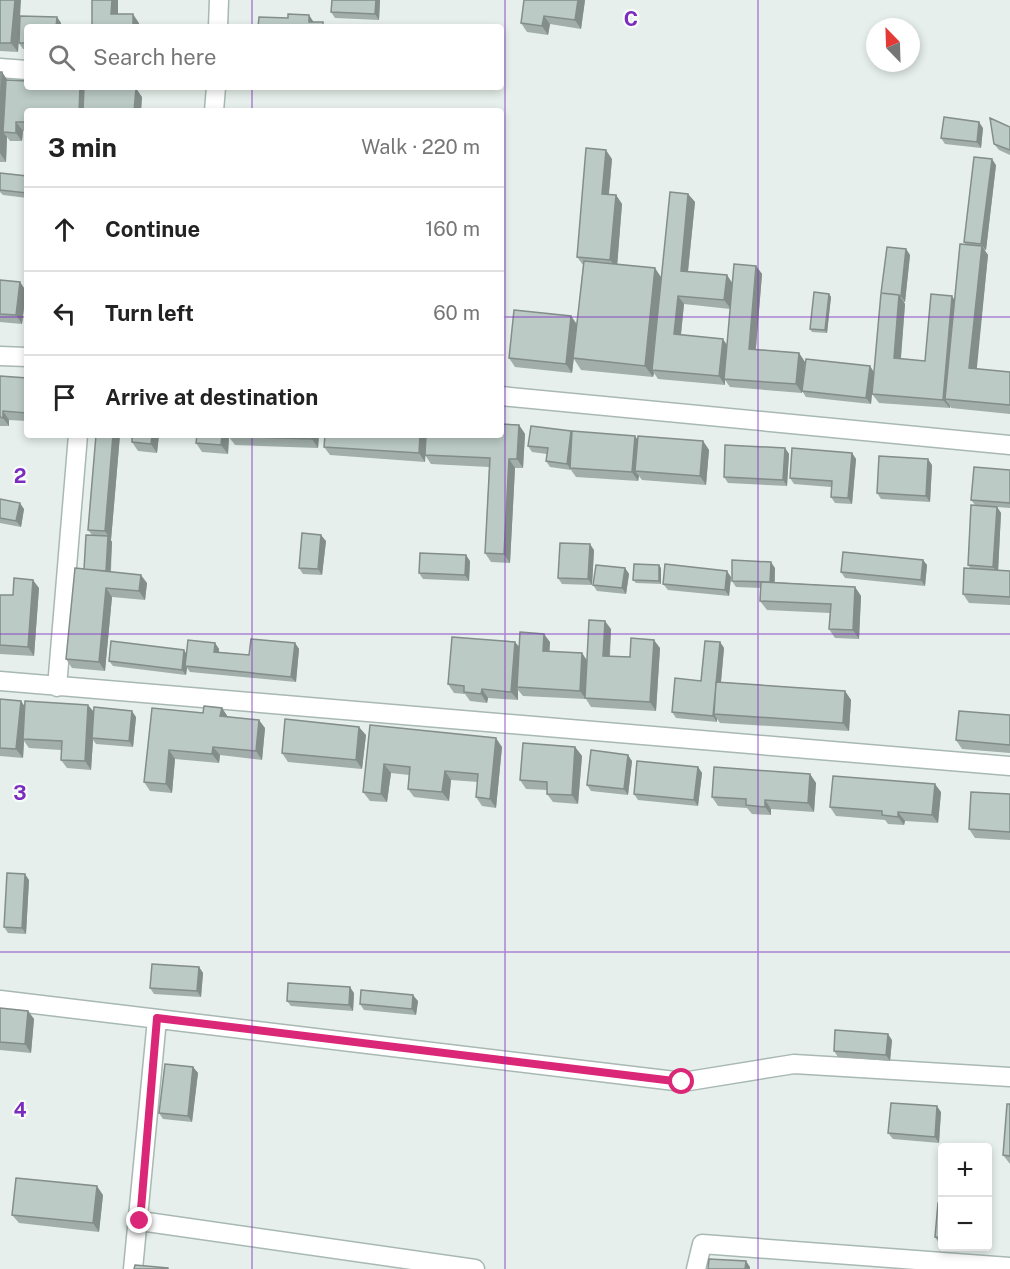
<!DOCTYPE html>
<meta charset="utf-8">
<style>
:root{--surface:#fff;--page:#f2f2f2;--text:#222;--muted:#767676;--line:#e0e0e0}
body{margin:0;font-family:"Public Sans",sans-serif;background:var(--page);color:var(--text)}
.controls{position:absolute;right:18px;bottom:18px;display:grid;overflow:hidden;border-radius:6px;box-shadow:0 3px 9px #0003}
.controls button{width:54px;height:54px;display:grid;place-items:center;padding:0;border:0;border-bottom:2px solid var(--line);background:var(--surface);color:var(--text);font:30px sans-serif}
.compass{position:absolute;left:866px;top:18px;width:54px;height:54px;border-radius:50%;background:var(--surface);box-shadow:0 3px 9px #0003;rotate:337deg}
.stop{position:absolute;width:18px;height:18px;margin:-14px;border:4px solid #db2777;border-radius:50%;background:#fff}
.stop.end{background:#db2777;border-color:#fff;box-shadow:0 2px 6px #0008}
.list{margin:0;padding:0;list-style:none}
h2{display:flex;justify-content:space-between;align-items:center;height:78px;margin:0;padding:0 24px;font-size:26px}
h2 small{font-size:20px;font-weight:400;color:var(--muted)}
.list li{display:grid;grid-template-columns:39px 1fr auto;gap:18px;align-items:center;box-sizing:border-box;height:84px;padding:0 24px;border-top:2px solid var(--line)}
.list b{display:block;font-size:22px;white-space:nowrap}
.list em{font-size:20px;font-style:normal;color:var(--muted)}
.icon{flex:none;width:33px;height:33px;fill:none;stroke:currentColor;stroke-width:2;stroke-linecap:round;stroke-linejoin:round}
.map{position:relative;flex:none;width:1010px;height:1269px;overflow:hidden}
.search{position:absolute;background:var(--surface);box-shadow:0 3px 9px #0003;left:24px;top:24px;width:480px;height:66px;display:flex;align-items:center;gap:15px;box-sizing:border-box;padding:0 21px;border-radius:6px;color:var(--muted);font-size:22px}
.panel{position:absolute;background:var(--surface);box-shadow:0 3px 9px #0003;left:24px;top:108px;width:480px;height:330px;border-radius:6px}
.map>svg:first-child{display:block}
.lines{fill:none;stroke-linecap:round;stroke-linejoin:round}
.minor-casing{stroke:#a8b8b2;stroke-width:21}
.minor{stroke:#fff;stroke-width:18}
.wall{fill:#a1aea9;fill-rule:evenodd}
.shaded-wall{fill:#838d89}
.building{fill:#bbcac4;stroke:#838d89;stroke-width:1.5}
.route{stroke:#db2777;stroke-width:8}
.grid{fill:none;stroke:#7b2cbf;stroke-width:1.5;stroke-opacity:0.55}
.grid-label{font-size:20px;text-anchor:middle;font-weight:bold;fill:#7b2cbf;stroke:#f7fbf9;stroke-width:4.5;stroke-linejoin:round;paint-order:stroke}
</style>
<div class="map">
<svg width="1010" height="1269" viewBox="0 0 1010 1269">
<rect width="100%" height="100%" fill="#e6efeb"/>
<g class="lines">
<g class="minor-casing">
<path id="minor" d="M218 27 219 0
M0 68 27 70
M214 111 216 87
M0 356 27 357
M501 396 1010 445
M0 681 1010 766
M57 687 78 435
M0 1000 683 1082 794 1064 1010 1077
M140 1221 475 1269
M133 1269 157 1019
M696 1269 702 1244 1010 1267"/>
</g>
<use href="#minor" class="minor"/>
</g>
<path class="wall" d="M0 0 20 16 57 17 61 23V27H27V49H23L19 43 20 18 18 52 0 51Z
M380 0 379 20 335 18 331 12Z
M585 0 581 29 550 24 548 35 527 32 521 23Z
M0 72H2L7 80 27 87H81L84 91 142 97 141 111H27V131H23L22 141H10L7 137 6 162H0Z
M1010 127V155L999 150 994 144Z
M983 128 981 148 945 144 941 138Z
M612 159 609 194 616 195 622 204 617 264 661 277 688 194 695 202 688 272 732 283 756 266 762 274 756 349 799 353 805 362 803 380 874 372 871 404 806 397 802 391V393L730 387 725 380V385L658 379 654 373 653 377 581 370 574 359 572 373 515 367 509 358 571 316 577 324 583 265 577 257ZM684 304 730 309 727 345 681 335Z
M996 165 986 250H984L988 255 976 369 1010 372V414L951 408 950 406V408L879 403 872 394 906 249 910 255 905 302H904L905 304 901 359 925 361 955 299 966 245 964 242Z
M0 173 27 176V198L3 195 0 192Z
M0 280 20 282 26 291 22 324 0 322Z
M829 294 831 297 827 333 812 332 810 329Z
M0 376 27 378V421L9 420V426H0Z
M519 425 525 434 523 468H515L510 563 491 562 485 553 489 467 431 464 425 455V462L330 455 324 447Z
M571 431 572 432 635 436 638 440 703 441 709 450 706 485 642 480 639 476 638 481 576 477 571 470 550 467 546 461 547 454 532 452 528 446Z
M96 435H120L111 540 112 542 111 572 147 583 145 600 112 597 105 671 72 668 66 659 92 535 88 530Z
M132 435H159L157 453 138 451 132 442Z
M172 435H319L318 448 235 445 229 437 228 454 202 452 196 443V437Z
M785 448 789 454 787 486 728 483 724 477Z
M852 453 856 459 852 504 835 503 831 497V487L794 484 790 478Z
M932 465 930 502 881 499 877 493Z
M1010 470V508L997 507 1001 513 998 570 1010 571V605L969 603 963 594 970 568 968 565 976 506 971 500Z
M0 499 24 509 21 527 0 523Z
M326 541 322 575 303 574 299 568Z
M594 550 592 585 562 584 558 578Z
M923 560 927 565 925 586 845 578 841 572Z
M470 561 469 581 423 579 419 573Z
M625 568 629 574 626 594 597 591 593 585Z
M661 568V584L636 583 633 580Z
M775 568V582L855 587 861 596 859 639 835 638 829 629 830 613 767 610 760 601 761 588 736 587 732 581Z
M731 577 729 596 668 590 663 584Z
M39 588 34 656 0 654V595H13Z
M611 629 610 656 630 657 660 648 656 711 591 707 586 699 523 696 518 690V700L488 698 487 703 470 701 465 694 454 693 448 684 519 647 550 642 549 652 582 653 587 661Z
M720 642 724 648 721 682 845 691 851 700 849 731 720 723 717 719V722L676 718 672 712 701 681Z
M215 643 219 649V652L249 655 295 643 299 649 296 682 190 672 187 668 186 675 113 666 109 661 187 654Z
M0 699 21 701 25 707 136 717 133 747 96 744 93 740 91 770 67 768 61 760V750L29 748 24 741 23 758 0 756Z
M152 708 203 713 222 708 227 716 265 728 262 760 220 755 219 763 175 759 172 793 150 791 144 782Z
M1010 715V753L962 749 956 740Z
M370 725 502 747 496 808 482 806 476 797 478 782 451 780 449 801 414 797 408 789 409 775 391 773 387 802 370 801 363 792Z
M366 735 362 769 288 762 282 753Z
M575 747 582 756 578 804 553 802 547 794V790L526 789 520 780Z
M632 761 628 795 591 791 587 785Z
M698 767 702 773 698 806 638 800 634 794Z
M810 774 816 783 814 812 771 809V815L752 814 747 808 718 806 712 797Z
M941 792 938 823 905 821 904 825 888 824 885 820 836 816 830 807Z
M1010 794V840L975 838 969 829Z
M29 880 26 934 8 933 4 927Z
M199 967 203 973 201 997 154 994 150 988Z
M354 993 353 1011 291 1006 287 1001Z
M418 1001 416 1015 364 1010 360 1004Z
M0 1008 28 1011 34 1019 31 1053 0 1050Z
M892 1040 890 1061 838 1057 834 1051Z
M193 1067 198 1073 192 1122 163 1119 159 1113Z
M1010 1104V1164L1003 1155Z
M941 1112 939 1143 893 1139 888 1133Z
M103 1195 99 1232 19 1223 12 1215Z
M942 1203V1243H939L935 1237Z"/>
<path class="shaded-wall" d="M15 0H21L18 52 11 43Z
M112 0H118V23L111 14Z
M376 0H380L379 20 375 14Z
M578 0H585L581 29 575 20Z
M133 14 139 23V27H133Z
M309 15 315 24 309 22Z
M544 16 550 24 548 35 542 26Z
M57 17 61 23V27H56Z
M2 72 8 81 3 132 7 137 6 162 0 153Z
M80 87 87 95 86 111H79Z
M136 88 142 97 141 111H134Z
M16 122 23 131 22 141 16 133Z
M979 122 983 128 981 148 977 142Z
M606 150 612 159 608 202 602 194Z
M992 159 996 165 986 250 981 244Z
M688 194 695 202 687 280 681 271Z
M616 195 622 204 617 268 610 260Z
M982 246 988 255 976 377 969 368Z
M906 249 910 255 905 302 901 296Z
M756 266 762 274 755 358 749 349Z
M655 268 663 280 652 370 654 373 653 377 645 366Z
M727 275 733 284 731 309 724 300Z
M20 282 26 291 22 324 16 315Z
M829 294 831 297 827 333 825 330Z
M899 295 905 304 900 367 894 358Z
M678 296 684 304 680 343 674 334Z
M952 296 958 305 945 399 950 406V408L943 400Z
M571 316 577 325 572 373 566 364Z
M723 339 729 348 724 379 725 380V385L719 376Z
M799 353 805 362 802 393 796 384Z
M870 366 874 372 871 404 866 398Z
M3 411 9 420V426L3 418Z
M519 425 525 434 523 468 517 459Z
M571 431 576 437 570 468 567 464Z
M113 435H120L111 540 105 531Z
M152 435H159L157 453 151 444Z
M222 435H229L228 454 221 445Z
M312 435H319L318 448 312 439Z
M420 435H427L425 462 419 453Z
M635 436 641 445 635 471 639 476 638 481 632 472Z
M703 441 709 450 706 485 700 476Z
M785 448 789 454 787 486 783 480Z
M852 453 856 459 852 504 848 498Z
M509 459 515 468 510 563 504 554Z
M928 459 932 465 930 502 926 496Z
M20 503 24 509 21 527 16 521Z
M997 507 1001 513 998 573 993 567Z
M321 535 326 541 322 575 318 569Z
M108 536 112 542 110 577 106 571Z
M590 544 594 550 592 585 588 579Z
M466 555 470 561 469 581 465 575Z
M923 560 927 565 925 586 921 580Z
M771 562 775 568 774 589 770 583Z
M659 565 661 568V584L659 581Z
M625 568 629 574 626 594 622 588Z
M727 571 731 577 729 596 725 590Z
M141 575 147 583 145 600 139 591Z
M33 580 39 588 34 656 28 647Z
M855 587 861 596 859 639 853 630Z
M106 588 112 597 105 671 99 662Z
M605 621 611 629 609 664 603 656Z
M544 634 550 642 549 660 543 651Z
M654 640 660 648 656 711 650 702Z
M515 642 522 650 517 687 518 690V700L511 692Z
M720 642 724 648 718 714H714L717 719V722L713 716Z
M215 643 219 649 218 657 214 652Z
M295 643 299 649 296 682 291 677Z
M184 650 188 656 185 666 187 668 186 675 182 670Z
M582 653 588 662 586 699 580 691Z
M482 689 488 698 487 703 481 694Z
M845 691 851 700 849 731 843 723Z
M21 701 27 710 23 739 24 741 23 758 16 749Z
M88 705 95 713 92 738 93 740 91 770 85 761Z
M222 708 228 717 220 716Z
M132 711 136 717 133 747 129 741Z
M259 720 265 728 262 760 256 751Z
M359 727 366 735 362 769 356 760Z
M496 738 502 747 496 808 490 799Z
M213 747 220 755 219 763 212 754Z
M575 747 582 756 578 804 572 795Z
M169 750 175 759 172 793 166 784Z
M628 755 632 761 628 795 624 789Z
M384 764 391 773 387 802 381 794Z
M698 767 702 773 698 806 694 800Z
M445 771 451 780 449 801 442 792Z
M810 774 816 783 814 812 808 803Z
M935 784 941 792 938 823 932 815Z
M765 800 771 809V815L765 807Z
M898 812 905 821 904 825 898 817Z
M25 874 29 880 26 934 22 928Z
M199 967 203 973 201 997 197 991Z
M350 987 354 993 353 1011 349 1005Z
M413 995 418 1001 416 1015 412 1009Z
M28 1011 34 1019 31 1053 25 1044Z
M888 1034 892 1040 890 1061 886 1055Z
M193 1067 198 1073 192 1122 188 1116Z
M937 1106 941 1112 939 1143 935 1137Z
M97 1186 103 1195 99 1232 93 1223Z
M746 1261 750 1267V1269H745Z"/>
<path class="building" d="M0 0H15L11 43H0Z
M92 0H112L111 14H133V27H92Z
M332 0H376L375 14 331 12Z
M524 0H578L575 20 544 16 542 26 521 23Z
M288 14 309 15V22H323V27H258L259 17 288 18Z
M20 16 57 17 56 27H27V43H19Z
M0 72H2L0 153Z
M6 80 27 81V87H80L79 111H27V122H16V133L3 132Z
M84 87 136 88 134 111H83Z
M944 117 979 122 977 142 941 138Z
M990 118 1010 127V150L994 144Z
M586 148 606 150 602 194 616 195 610 260 577 257Z
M974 157 992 159 981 244 964 242Z
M0 173 27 176V193L0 190Z
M670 192 688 194 681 271 727 275 724 300 678 296 674 334 723 339 719 376 652 370Z
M960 244 982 246 969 368 1010 372V405L945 399Z
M887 247 906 249 901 296H899V295L881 293Z
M584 261 655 268 645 366 573 358Z
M734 264 756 266 749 349 799 353 796 384 724 379Z
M0 280 20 282 16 315 0 314Z
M814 292 829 294 825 330 810 329Z
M881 293 899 295 894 358 925 361 931 294 952 296 943 400 872 394Z
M514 310 571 316 566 364 509 358Z
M806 359 870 366 866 398 802 391Z
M0 376 27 378V413L3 411V418L0 417Z
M501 424 519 425 517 459H509L504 554 485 553 490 458 425 455 426 435H501Z
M531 426 571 431 567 464 546 461 548 448 528 446Z
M572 431 635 436 632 472 570 468Z
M96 435H113L105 531 88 530Z
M132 435H152L151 444 132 442Z
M197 435H222L221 445 196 443Z
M229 435H312V439L229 436Z
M325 435H420L419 453 324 447Z
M638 436 703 441 700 476 635 471Z
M725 445 785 448 783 480 724 477Z
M792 448 852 453 848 498 831 497 832 481 790 478Z
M879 456 928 459 926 496 877 493Z
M974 467 1010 470V503L971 500Z
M0 499 20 503 16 521 0 518Z
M971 505 997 507 993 567 968 565Z
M302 533 321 535 318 569 299 568Z
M86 535 108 536 106 571 84 569Z
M560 543 590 544 588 579 558 578Z
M843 552 923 560 921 580 841 572Z
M420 553 466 555 465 575 419 573Z
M732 560 771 562 770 582 732 581Z
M634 564 659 565V581L633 580Z
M665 564 727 571 725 590 663 584Z
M596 565 625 568 622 588 593 585Z
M75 568 141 575 139 591 106 588 99 662 66 659Z
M964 568 1010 571V597L963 594Z
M14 578 33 580 28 647 0 645V595H13Z
M761 582 855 587 853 630 829 629 831 604 760 601Z
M589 620 605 621 603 656 630 657 631 638 654 640 650 702 585 698Z
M520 632 544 634 543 651 582 653 580 691 517 687Z
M452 637 515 642 511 692 482 689 481 694 464 692V686L448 684Z
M251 639 295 643 291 677 185 666 188 640 215 643 214 652 249 655Z
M111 641 184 650 182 670 109 661Z
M705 641 720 642 713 716 672 712 675 678 701 681Z
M716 682 845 691 843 723 714 714Z
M0 699 21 701 16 749 0 748Z
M25 701 88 705 85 761 61 760 62 741 23 739Z
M204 706 222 708 220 716 259 720 256 751 213 747 212 754 169 750 166 784 144 782 152 708 203 713Z
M94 707 132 711 129 741 92 738Z
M959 711 1010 715V745L956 740Z
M285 719 359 727 356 760 282 753Z
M370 725 496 738 490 799 476 797 478 774 445 771 442 792 408 789 410 767 384 764 381 794 363 792Z
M523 743 575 747 572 795 547 794V782L520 780Z
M591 750 628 755 624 789 587 785Z
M637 761 698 767 694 800 634 794Z
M714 767 810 774 808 803 765 800V807L746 805V799L712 797Z
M833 776 935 784 932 815 898 812V817L882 815V811L830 807Z
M971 792 1010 794V832L969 829Z
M7 873 25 874 22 928 4 927Z
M152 964 199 967 197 991 150 988Z
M288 983 350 987 349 1005 287 1001Z
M361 990 413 995 412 1009 360 1004Z
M0 1008 28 1011 25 1044 0 1042Z
M835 1030 888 1034 886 1055 834 1051Z
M165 1064 193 1067 188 1116 159 1113Z
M891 1103 937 1106 935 1137 888 1133Z
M1007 1104H1010V1156L1003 1155Z
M16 1178 97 1186 93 1223 12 1215Z
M938 1203H942V1238L935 1237Z
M709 1259 746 1261 745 1269H708Z
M135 1265 168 1268V1269H134Z"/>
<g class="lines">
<path class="route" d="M140 1221 157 1018 682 1082"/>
</g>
<path class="grid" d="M252 0V27M505 0V1269M758 0V1269M252 87V111M0 317H27M501 317H1010M252 435V1269M0 634H1010M0 952H1010"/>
<g class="grid-label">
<text x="631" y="26">C</text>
<text x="20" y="483">2</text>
<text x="20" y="800">3</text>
<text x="20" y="1117">4</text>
</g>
</svg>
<div class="controls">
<button>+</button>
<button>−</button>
</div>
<svg class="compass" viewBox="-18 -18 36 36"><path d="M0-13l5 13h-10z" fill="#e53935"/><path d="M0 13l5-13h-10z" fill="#767676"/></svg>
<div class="stop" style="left:682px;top:1082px"></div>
<div class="stop end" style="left:140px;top:1221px"></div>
<div class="search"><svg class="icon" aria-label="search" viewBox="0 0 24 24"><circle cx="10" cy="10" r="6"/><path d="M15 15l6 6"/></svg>Search here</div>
<section class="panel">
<h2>3 min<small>Walk · 220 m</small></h2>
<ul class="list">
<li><svg class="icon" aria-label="ahead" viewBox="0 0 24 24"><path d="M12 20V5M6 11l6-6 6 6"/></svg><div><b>Continue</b></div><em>160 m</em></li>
<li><svg class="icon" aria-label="left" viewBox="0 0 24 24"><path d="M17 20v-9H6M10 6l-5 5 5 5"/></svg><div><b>Turn left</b></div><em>60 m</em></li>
<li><svg class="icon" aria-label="arrive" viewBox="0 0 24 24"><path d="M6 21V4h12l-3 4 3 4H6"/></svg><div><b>Arrive at destination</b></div></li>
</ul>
</section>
</div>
